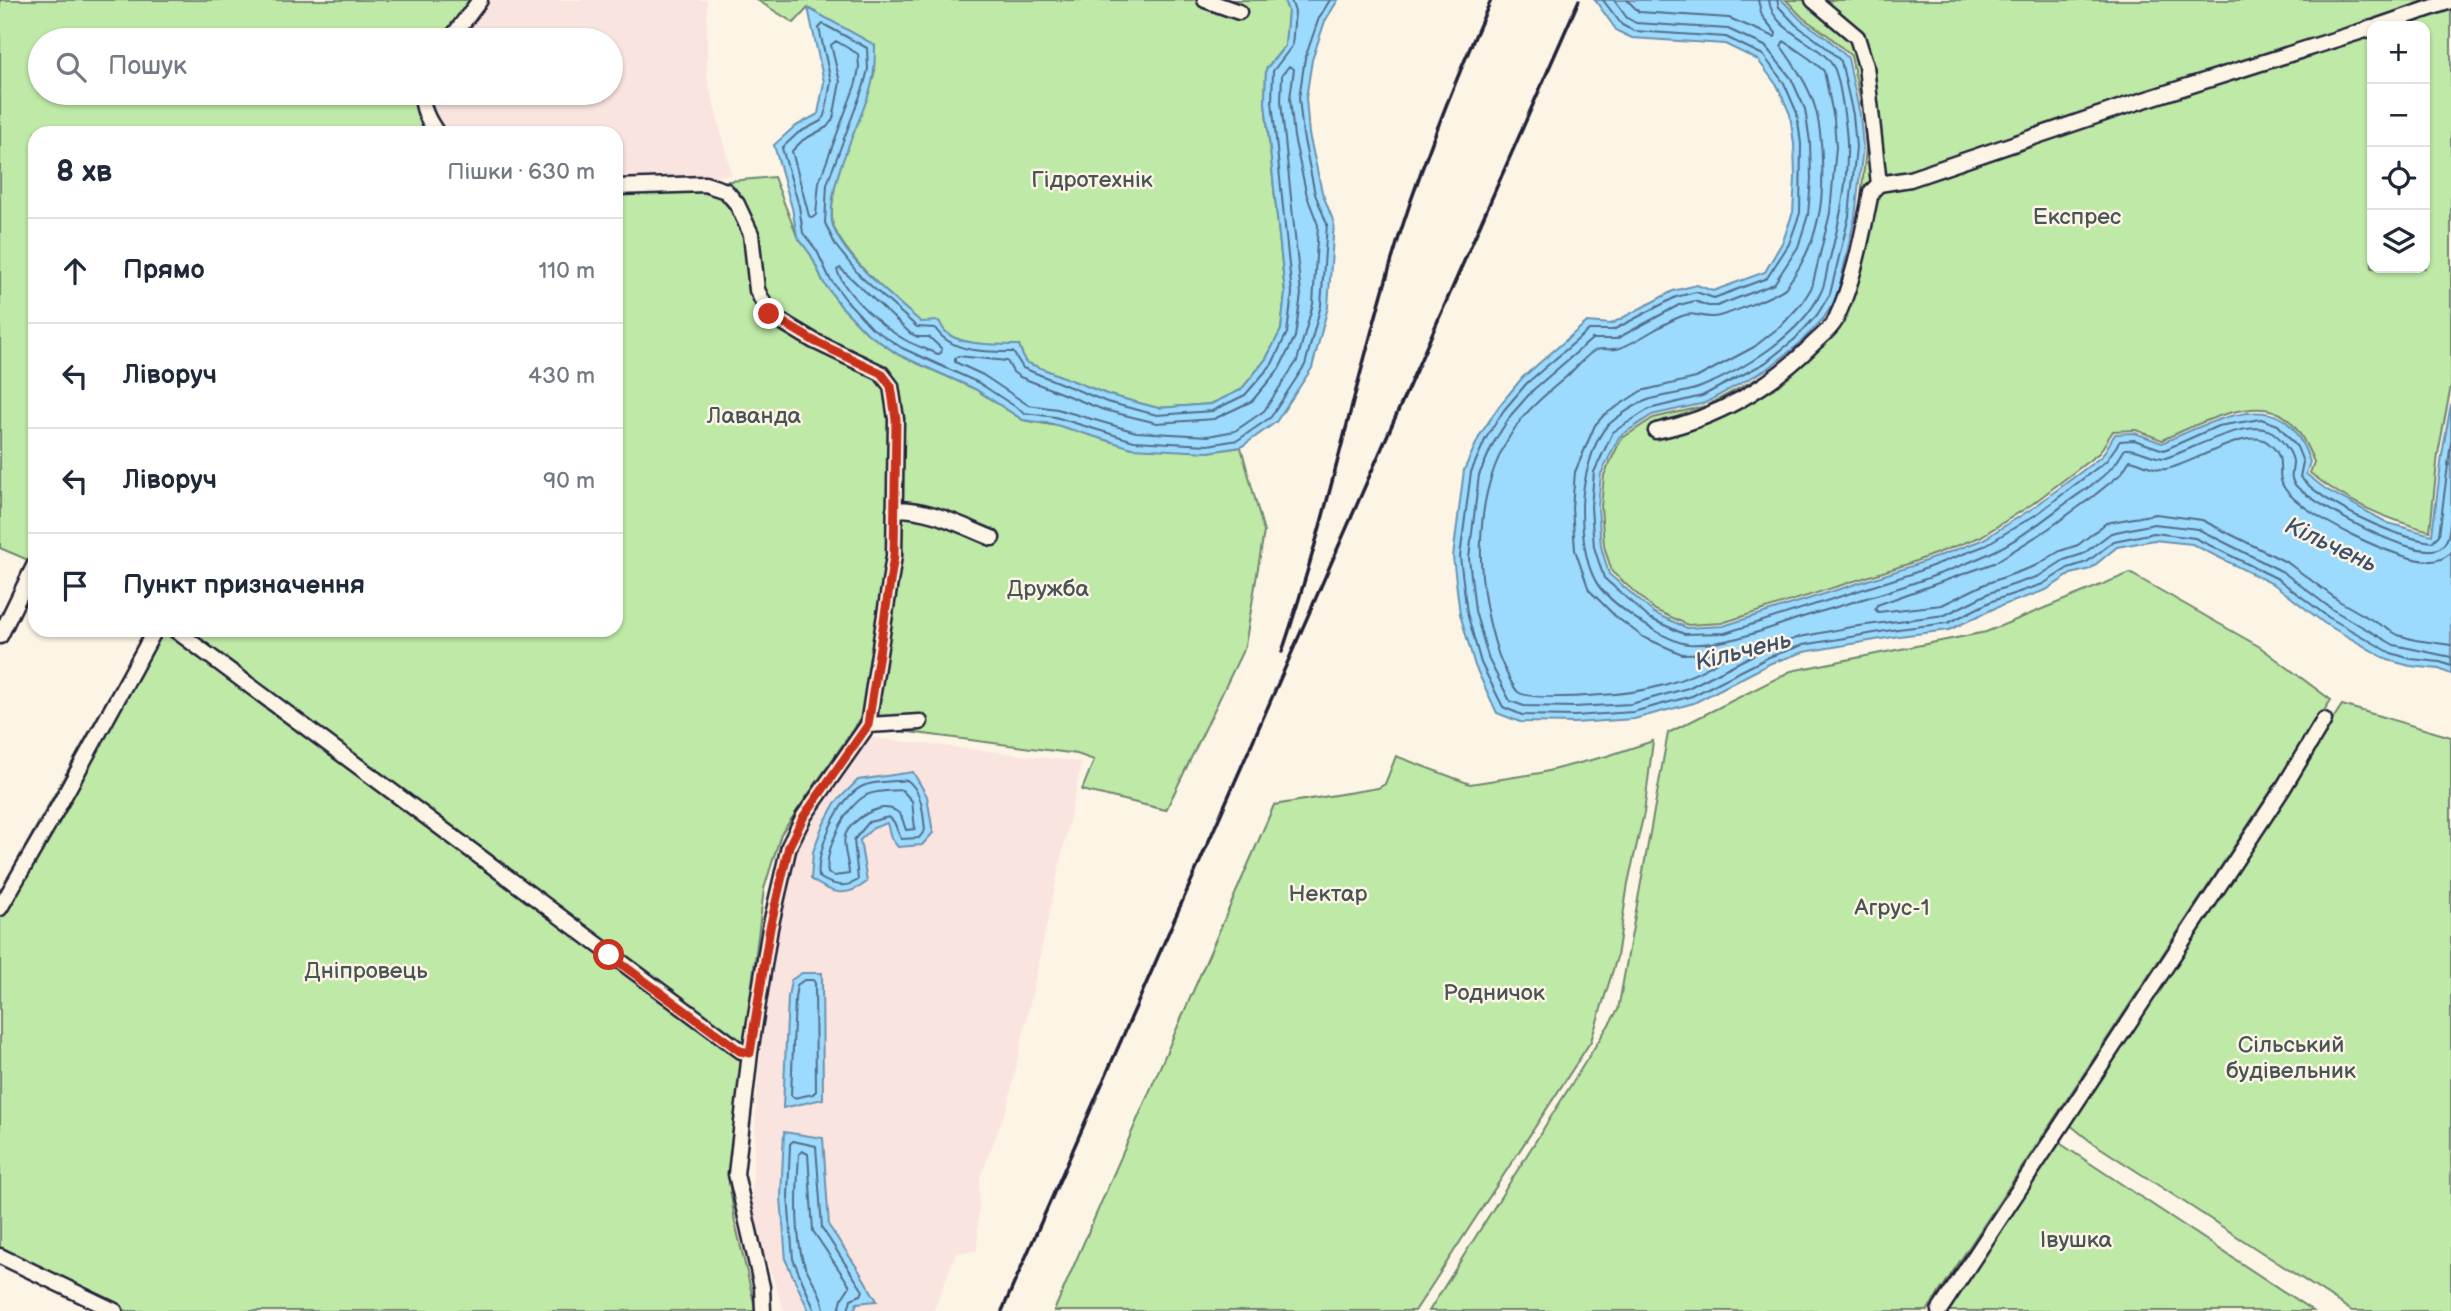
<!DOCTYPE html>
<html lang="uk">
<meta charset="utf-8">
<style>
:root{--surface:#fff;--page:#f2f2f3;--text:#1f2937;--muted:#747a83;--line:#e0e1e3}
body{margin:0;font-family:"Balsamiq Sans",sans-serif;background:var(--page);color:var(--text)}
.controls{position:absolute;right:21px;top:21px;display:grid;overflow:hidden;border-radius:14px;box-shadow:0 2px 5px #0004}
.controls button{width:63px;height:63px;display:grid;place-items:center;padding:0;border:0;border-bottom:2px solid var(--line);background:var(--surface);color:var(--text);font:35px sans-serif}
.stop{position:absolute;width:21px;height:21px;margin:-16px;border:5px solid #c8321e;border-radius:50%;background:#fff}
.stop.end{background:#c8321e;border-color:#fff;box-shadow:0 2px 7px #0008}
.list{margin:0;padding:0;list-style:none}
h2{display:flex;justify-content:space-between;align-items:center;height:91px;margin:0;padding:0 28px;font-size:30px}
h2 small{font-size:23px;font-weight:400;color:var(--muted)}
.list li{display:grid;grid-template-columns:46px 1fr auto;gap:21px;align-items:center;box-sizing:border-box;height:105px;padding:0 28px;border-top:2px solid var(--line)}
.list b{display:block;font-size:26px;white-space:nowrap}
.list em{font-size:23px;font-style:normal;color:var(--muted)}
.icon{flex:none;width:38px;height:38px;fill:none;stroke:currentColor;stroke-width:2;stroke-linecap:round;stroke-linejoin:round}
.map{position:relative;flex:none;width:2451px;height:1311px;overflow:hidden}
.search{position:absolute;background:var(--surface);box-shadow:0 2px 5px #0004;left:28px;top:28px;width:595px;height:77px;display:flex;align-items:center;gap:18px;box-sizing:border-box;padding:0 24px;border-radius:38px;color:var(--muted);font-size:26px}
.panel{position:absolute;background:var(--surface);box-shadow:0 2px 5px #0004;left:28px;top:126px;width:595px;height:511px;border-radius:21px}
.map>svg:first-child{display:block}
.built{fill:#fae4df}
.green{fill:#bee9a6;stroke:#708670;stroke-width:2;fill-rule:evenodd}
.water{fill:#9cdbfd;stroke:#6b91af;stroke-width:2}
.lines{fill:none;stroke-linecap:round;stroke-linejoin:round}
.shore{stroke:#536c89;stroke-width:2}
.minor-casing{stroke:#22223b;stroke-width:19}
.minor{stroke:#fcf5e5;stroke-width:14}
.rail{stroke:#22223b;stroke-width:3.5}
.route{stroke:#c8321e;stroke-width:9}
.labels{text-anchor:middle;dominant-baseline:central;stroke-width:5;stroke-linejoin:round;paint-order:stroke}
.park-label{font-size:23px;fill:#495456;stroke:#fcf5e5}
.water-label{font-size:24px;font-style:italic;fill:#40506c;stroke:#fcf5e5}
</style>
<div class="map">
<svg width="2451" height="1311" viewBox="0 0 2451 1311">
<rect width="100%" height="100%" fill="#fcf5e5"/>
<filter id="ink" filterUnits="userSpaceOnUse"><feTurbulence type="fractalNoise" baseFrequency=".0143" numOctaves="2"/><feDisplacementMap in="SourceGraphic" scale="14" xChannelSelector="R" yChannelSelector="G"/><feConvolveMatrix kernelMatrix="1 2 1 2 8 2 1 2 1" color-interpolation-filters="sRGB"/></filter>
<g filter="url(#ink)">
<path class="built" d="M487 0H707V77L732 175 616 180V133H447L434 119 426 103 427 93H611V40H456Z
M865 737 1082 762 1008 1105 980 1178 977 1251 956 1253 934 1311H784L751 1214 757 1086 775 930 793 859 826 788Z"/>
<path class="green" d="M0 0H472L442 40H40V93H415L417 115 431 133H35V563L0 548Z
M757 0H1284L1288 11 1285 46 1266 69 1265 102 1285 293 1281 330 1266 359 1241 390 1211 404 1158 408 1109 395 1025 362 1019 345C1000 345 978 346 960 340 948 335 932 329 921 322 899 308 832 244 832 218 830 166 864 119 875 70L808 8 794 23Z
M1786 0H2451V386L2438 454 2430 531C2385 519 2347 502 2310 473L2314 462C2307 446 2299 428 2285 417 2255 393 2192 427 2162 440L2136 430 2113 431 2099 453 2031 505 1980 537 1908 564 1722 623 1688 625 1655 610 1612 572 1604 546 1601 507 1604 475 1621 439 1653 418 1706 406 1771 371 1802 347 1825 321 1840 299 1859 218 1866 147 1863 114 1851 56 1829 36 1803 18ZM2372 26H2425V268H2372Z
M774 177 797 236 811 255 824 283 841 306 867 333 899 355 975 389 1023 420 1208 452 1241 447 1264 532 1245 646 1166 810 1082 790 1094 760 1077 754 893 730H872L859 721 781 834 764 889 728 1174 735 1222 756 1311H127L63 1283 0 1252V892L146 630H616V191Z
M2130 573 2260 647 2331 700 1927 1311H1429L1618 1010 1668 733 1791 671 1986 632Z
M2342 705 2451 737V1311H2352L2090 1141 2069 1124Z
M1653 741 1644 813 1628 883 1617 957 1591 1041 1415 1311H1054L1274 805 1378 788 1385 784 1396 756 1470 784 1540 773 1607 756Z
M2055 1140 2313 1311H1948Z"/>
<path class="water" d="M1284 0H1338L1325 21 1312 60 1306 98 1309 134 1322 192 1334 223 1328 307 1312 368 1276 422 1241 447 1208 452 1132 448 1053 424 1023 420 975 389 899 355 867 333 841 306 824 283 811 255 797 236 792 208 774 145 794 127 818 114 824 82 808 8 875 45C875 59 875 73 871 87 859 127 836 164 832 205 832 210 831 217 832 222 839 255 896 300 921 322L939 321C941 324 942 328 945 331 958 346 1000 345 1019 345L1025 362 1109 395 1158 408 1211 404 1241 390 1266 359 1281 330 1285 293 1265 102 1266 69 1285 46 1288 11Z
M1595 0H1782L1801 20 1827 38 1848 58 1860 115 1863 147 1855 217 1837 298 1823 319 1799 344 1769 368 1705 403 1652 415 1619 437 1601 474 1598 507 1601 546 1609 574 1654 613 1687 628 1723 626 1909 567 1982 540 2033 508 2102 456 2115 434 2135 433 2162 443C2193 430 2248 400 2281 418 2295 426 2305 447 2310 462L2306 474 2327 490 2388 523 2432 535 2442 455 2451 404V674L2439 669 2410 666 2388 660 2324 623 2275 585 2192 544 2154 540 2117 547 2090 569 2071 574 2046 590 1995 608 1949 630 1899 636 1804 652 1771 663 1694 703 1634 719 1574 723 1520 722 1497 713 1475 666 1460 614 1453 557 1464 470 1480 435 1499 406 1522 378 1587 322 1611 324 1673 291 1697 285 1713 291 1765 272 1783 241 1793 212 1795 178 1794 144 1790 114 1778 87 1758 60 1725 44 1632 38 1617 31Z
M913 772 927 796 933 833 922 845 898 847 891 838 887 823 873 828 860 840 867 882C846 898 831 894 811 879L813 852 822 827 835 803 858 780Z
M802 973H822L823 1099 783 1108 788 997 791 980Z
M784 1132 823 1138 829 1226 858 1269 877 1301 857 1303 854 1311H809L786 1261 781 1197Z"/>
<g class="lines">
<path class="shore" d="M1291 0 1295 12 1292 46 1273 71 1272 101 1292 294 1287 333 1272 364 1245 395 1212 411 1157 415 1107 402 1023 368 1013 352C986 352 951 353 935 328L917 327 860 276 836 246 825 223 827 184 864 85 868 69 867 48 823 24 819 28 831 81 825 116 821 121 798 133 782 148 799 206 803 233 817 251 830 279 847 301 872 328 902 348 979 383 1025 413 1055 417 1134 441 1208 445 1238 440 1271 417 1305 365 1321 305 1327 224 1315 194 1303 135 1299 98 1305 58 1319 18 1330 0
M1603 0 1622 25 1634 31 1726 37 1763 55 1784 83 1797 113 1801 144 1800 213 1789 244 1767 278 1714 298 1696 292 1676 297 1613 330H1589L1527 383 1504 410 1486 438 1471 472 1460 557 1467 613 1481 663 1503 707 1522 715 1574 716 1633 712 1692 696 1769 657 1803 645 1898 629 1948 623 1992 601 2043 584 2068 568 2087 562 2114 541 2154 533 2195 538 2278 579 2328 617 2391 653 2411 659 2440 662 2451 666
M1614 0 1627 18 1636 23 1728 29 1765 46 1791 78 1805 109 1810 142 1811 179 1808 215 1798 247 1774 284 1717 306H1708L1695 301 1679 305 1616 339H1592L1533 390 1511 415 1494 442 1479 475 1469 558 1475 611 1489 660 1510 701 1524 706 1574 707 1631 704 1688 688 1765 649 1800 637 1851 627 1945 615 1989 593 2039 576 2064 560 2083 554 2111 533 2154 524 2198 529 2283 572 2333 610 2394 645 2451 657
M1627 0 1639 12 1729 18 1775 37 1776 33 1762 16 1758 0
M1769 0C1772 32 1819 41 1833 66 1840 76 1847 132 1847 146 1848 186 1838 228 1828 266 1826 274 1825 285 1821 292 1802 334 1742 371 1701 387 1684 394 1665 394 1648 400 1636 404 1618 416 1608 425 1592 441 1582 485 1582 507 1582 530 1584 560 1595 580 1605 601 1665 642 1688 644 1729 646 1768 628 1806 616 1867 598 1928 581 1986 555 2014 543 2041 522 2065 504 2081 492 2101 481 2113 466 2118 461 2121 455 2125 449 2139 448 2151 458 2165 458 2190 451 2247 417 2272 432 2279 436 2293 453 2293 462 2293 472 2288 478 2297 487 2316 505 2419 564 2441 547 2450 541 2449 527 2451 517
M1777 0 1779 7 1796 25 1822 44 1841 61 1853 115 1856 147 1849 216 1830 294 1817 315 1795 339 1765 363 1702 396 1649 409 1613 432 1594 472 1591 507 1594 547 1604 578 1649 618 1684 634 1725 633 1911 574 1984 546 2037 514 2106 461 2120 441 2134 440 2164 450 2218 426 2261 419 2278 425 2297 447 2303 462 2300 477C2327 506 2394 537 2432 542L2439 535 2451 442
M836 41 858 54 859 68 856 83 819 182 816 215 812 218 809 216 792 151 803 140 827 127 833 119 840 82 831 45Z
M1784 41 1810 59 1824 71 1834 119 1836 147 1830 213 1812 287 1802 303 1782 325 1754 347 1696 378 1641 391 1604 415 1595 425 1575 472 1572 508 1575 550 1589 590 1615 616 1643 637 1682 654 1721 653 1723 658C1689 682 1643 693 1601 695 1587 696 1525 701 1517 691 1511 684 1501 662 1498 653 1474 578 1470 487 1520 421 1533 404 1550 391 1566 377 1575 369 1584 357 1594 351 1601 347 1612 351 1620 348 1642 340 1660 324 1682 316 1694 311 1701 318 1713 317 1723 317 1780 294 1786 287 1801 267 1813 243 1818 219 1825 191 1823 134 1815 107 1808 84 1794 65 1781 46Z
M1289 66 1294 69 1290 98 1294 137 1307 196 1318 225 1313 304 1297 361 1264 411 1235 431 1208 436 1136 432 1057 409 1028 405 983 375 955 362V358L958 356 1007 361 1013 372 1020 377 1104 410 1157 423 1214 419 1252 401 1279 369 1295 337 1301 294 1281 101 1282 75Z
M840 268 910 333 918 337H929L942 349 941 353 938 354C927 349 916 346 907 341 883 328 846 296 837 270Z
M2451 553C2445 557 2440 561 2432 561 2400 563 2303 515 2285 489 2273 472 2290 459 2267 442 2247 427 2188 466 2166 469 2154 471 2142 462 2130 460L2121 474 2091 498 2048 529 1994 563 1877 605 1875 609 1878 612 1942 605 1985 584 2035 566 2060 551 2078 545 2106 523 2156 514 2202 520 2288 563 2339 601 2398 635 2415 640 2451 645
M907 780C922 791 923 812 925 830L919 838 901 839 894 822 889 817 869 822 854 840 858 880C846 889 831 885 819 877 815 852 839 796 863 786 875 781 894 782 907 780Z
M902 790 912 801 915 829 906 830C903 823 903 815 896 811 880 801 850 820 845 836 842 847 849 862 849 874L834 876 828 873C824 850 845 808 865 796 874 790 892 791 902 790Z
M804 980H813L815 983 816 1091 813 1094 794 1098 791 1095 795 998 797 985Z
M815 1311 793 1259 788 1197 790 1144 793 1141 816 1146 822 1228 863 1291 861 1295 851 1299 848 1311
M824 1311C823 1291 805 1274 801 1254 795 1222 797 1187 799 1154L802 1151 808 1154 813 1231 850 1286 842 1298 839 1311"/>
<g class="minor-casing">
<path id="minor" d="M1205 0 1239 12
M1813 0 1857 37 1866 66 1879 184
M2378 26 2451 1
M450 40 480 0
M422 93C422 109 428 120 437 133
M616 187 705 184 726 191 737 204 751 234 757 290 769 314 814 341 881 373 891 386 896 419 894 556 868 725 804 816 789 846 770 928 750 1053 736 1174 762 1287 763 1311
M1656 431C1716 419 1770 387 1813 344 1820 337 1830 330 1835 321 1854 281 1862 236 1871 192L1879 184 1910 179 2125 106 2372 28
M894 509C929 508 960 525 992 538
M175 630 741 1051 750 1053
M0 636 35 564
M868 725 920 722
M0 908 56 811 155 630
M0 1256 115 1311
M1939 1311 2282 790 2324 720"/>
</g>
<use href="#minor" class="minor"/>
<path class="rail" d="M1282 652C1324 528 1351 400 1388 273 1415 180 1451 89 1491 0
M1002 1311 1579 0"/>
</g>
</g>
<g class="lines" filter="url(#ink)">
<path class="route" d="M609 955 740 1051 750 1053 770 928 789 846 804 816 868 725 894 556 896 419 891 386 881 373 814 341 769 314"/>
</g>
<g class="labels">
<g class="park-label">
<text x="1092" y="180">Гідротехнік</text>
<text x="2077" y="217">Експрес</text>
<text x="754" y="416">Лаванда</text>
<text x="1048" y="589">Дружба</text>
<text x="1328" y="894">Нектар</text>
<text x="1892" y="908">Агрус-1</text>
<text x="366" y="971">Дніпровець</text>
<text x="1494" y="993">Родничок</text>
<text x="2291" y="1045">Сільський<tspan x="2291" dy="26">будівельник</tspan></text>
<text x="2076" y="1240">Івушка</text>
</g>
<g class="water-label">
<text transform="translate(2331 545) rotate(25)">Кільчень</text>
<text transform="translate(1743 651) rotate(-14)">Кільчень</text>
</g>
</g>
</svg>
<div class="controls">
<button>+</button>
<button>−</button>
<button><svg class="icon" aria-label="locate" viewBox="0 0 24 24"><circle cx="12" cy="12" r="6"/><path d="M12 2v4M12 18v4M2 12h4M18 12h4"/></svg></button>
<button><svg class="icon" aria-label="layers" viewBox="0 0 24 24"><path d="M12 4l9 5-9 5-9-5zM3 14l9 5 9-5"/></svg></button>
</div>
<div class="stop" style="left:609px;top:955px"></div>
<div class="stop end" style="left:769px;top:314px"></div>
<div class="search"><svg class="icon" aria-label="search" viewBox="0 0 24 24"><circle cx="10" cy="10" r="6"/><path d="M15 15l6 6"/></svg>Пошук</div>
<section class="panel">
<h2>8 хв<small>Пішки · 630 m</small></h2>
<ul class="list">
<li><svg class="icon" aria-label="ahead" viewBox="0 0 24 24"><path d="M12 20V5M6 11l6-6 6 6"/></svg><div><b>Прямо</b></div><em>110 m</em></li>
<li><svg class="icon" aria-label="left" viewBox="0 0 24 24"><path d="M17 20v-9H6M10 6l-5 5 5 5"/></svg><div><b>Ліворуч</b></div><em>430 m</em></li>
<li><svg class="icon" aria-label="left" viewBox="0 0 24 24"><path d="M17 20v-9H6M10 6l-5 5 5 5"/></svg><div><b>Ліворуч</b></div><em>90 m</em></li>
<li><svg class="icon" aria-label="arrive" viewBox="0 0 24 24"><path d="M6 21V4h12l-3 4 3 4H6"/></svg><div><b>Пункт призначення</b></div></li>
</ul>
</section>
</div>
